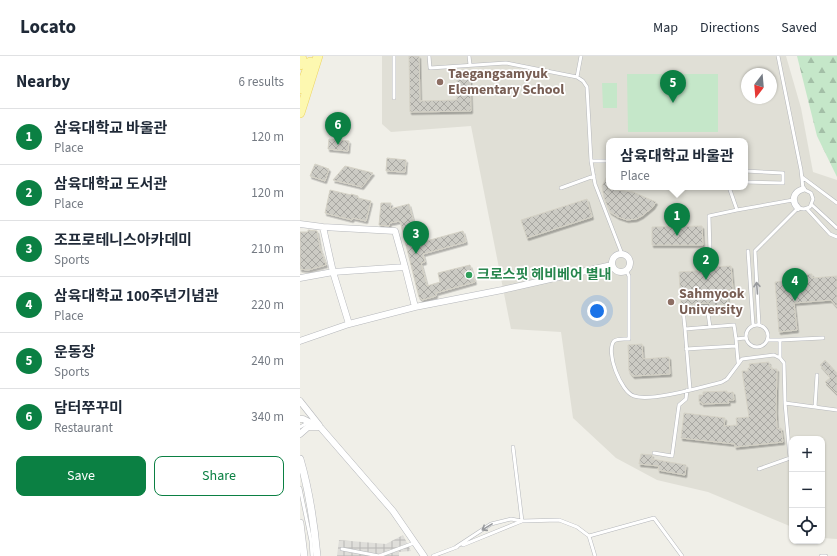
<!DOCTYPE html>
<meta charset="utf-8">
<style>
:root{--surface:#fff;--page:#f6f6f7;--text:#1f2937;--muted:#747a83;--line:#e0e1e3;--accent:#0b8043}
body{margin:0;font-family:"Source Sans 3","Noto Sans KR",sans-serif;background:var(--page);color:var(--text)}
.controls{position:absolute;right:12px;bottom:12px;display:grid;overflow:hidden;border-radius:8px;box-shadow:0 1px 3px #0004}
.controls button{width:36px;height:36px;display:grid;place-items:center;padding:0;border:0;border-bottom:1px solid var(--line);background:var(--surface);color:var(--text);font:20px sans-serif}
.compass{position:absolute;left:441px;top:12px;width:36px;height:36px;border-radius:50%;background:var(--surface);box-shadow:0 1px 3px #0004;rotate:196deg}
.you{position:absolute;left:297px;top:255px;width:14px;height:14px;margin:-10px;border:3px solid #fff;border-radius:50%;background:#1a73e8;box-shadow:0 0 0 6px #1a73e833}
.badge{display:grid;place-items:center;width:26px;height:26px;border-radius:50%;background:var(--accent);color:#fff;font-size:13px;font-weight:700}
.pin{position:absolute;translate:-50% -33px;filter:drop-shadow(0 1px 2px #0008)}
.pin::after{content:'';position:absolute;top:21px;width:14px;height:12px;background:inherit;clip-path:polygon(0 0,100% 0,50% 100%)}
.popup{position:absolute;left:306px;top:82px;width:142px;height:52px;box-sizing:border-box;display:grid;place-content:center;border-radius:8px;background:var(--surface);filter:drop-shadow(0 1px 3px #0005);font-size:13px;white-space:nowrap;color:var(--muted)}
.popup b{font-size:15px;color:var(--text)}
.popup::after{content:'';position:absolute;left:50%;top:100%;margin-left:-8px;border:8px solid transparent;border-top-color:var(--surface)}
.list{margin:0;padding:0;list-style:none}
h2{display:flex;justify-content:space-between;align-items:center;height:52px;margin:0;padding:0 16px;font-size:17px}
h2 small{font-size:13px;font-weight:400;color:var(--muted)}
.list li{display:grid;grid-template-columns:26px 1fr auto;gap:12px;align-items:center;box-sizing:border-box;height:56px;padding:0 16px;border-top:1px solid var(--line)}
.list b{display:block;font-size:15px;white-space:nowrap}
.list p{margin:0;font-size:13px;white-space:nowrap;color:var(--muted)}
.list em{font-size:13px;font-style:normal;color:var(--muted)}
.actions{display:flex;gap:8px;padding:12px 16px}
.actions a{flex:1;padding:9px 0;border:1px solid var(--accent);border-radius:8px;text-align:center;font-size:14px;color:var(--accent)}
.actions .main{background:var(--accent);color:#fff}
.icon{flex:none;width:22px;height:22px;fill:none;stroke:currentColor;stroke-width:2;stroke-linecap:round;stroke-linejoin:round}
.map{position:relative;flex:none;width:537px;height:500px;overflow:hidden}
header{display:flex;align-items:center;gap:24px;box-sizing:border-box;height:56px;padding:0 20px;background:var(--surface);border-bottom:1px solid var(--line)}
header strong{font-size:19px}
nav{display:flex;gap:22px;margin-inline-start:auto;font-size:14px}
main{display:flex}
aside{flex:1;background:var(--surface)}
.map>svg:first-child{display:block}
.industrial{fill:url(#industrial-grid)}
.education{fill:#e0dfd6;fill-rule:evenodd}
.forest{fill:url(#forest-firs)}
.garden{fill:#c5e7c9}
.building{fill:url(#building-cross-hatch);stroke:#d5d2c6;filter:url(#shadow)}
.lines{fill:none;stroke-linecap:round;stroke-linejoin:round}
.service-casing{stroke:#b5b7bb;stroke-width:4}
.minor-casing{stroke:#b5b7bb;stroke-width:7}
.tertiary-casing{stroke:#b5b7bb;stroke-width:8}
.primary-casing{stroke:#eed563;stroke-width:10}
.service{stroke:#fff;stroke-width:3}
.minor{stroke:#fff;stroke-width:6}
.tertiary{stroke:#fff;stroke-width:7}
.primary{stroke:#fdf8b0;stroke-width:9}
.oneway{stroke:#97999c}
.education-dot{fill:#8d6e63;stroke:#fff;stroke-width:1.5}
.leisure-dot{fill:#2e9e5b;stroke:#fff;stroke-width:1.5}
.labels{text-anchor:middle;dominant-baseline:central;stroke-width:3.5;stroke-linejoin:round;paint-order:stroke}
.education-label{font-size:14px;font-weight:bold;fill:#785e54;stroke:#fff;text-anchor:start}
.leisure-label{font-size:14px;font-weight:bold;fill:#27864d;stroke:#fff;text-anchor:start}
</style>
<header>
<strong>Locato</strong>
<nav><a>Map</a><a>Directions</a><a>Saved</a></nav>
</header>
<main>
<aside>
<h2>Nearby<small>6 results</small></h2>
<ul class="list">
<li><span class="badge">1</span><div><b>삼육대학교 바울관</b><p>Place</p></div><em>120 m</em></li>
<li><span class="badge">2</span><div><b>삼육대학교 도서관</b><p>Place</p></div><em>120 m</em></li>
<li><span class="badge">3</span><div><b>조프로테니스아카데미</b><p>Sports</p></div><em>210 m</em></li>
<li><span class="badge">4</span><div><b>삼육대학교 100주년기념관</b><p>Place</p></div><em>220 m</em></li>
<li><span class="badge">5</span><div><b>운동장</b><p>Sports</p></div><em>240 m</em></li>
<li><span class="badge">6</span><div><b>담터쭈꾸미</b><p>Restaurant</p></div><em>340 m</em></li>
</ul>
<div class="actions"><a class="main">Save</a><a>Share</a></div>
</aside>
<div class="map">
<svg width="537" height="500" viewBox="0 0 537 500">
<defs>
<pattern id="industrial-grid" width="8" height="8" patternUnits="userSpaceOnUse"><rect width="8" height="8" fill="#dfdeda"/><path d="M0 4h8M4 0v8" fill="none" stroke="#b8b7b5"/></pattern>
<pattern id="forest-firs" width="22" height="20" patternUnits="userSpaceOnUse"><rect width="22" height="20" fill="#c5e7c9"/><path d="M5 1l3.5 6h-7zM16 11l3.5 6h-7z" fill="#a3bfa7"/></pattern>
<pattern id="building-cross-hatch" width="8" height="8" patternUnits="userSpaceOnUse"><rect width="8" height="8" fill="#cccbc4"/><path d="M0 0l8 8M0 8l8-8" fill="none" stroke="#a9a8a3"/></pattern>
<filter id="shadow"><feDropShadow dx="1.5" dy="2.5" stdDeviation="0" flood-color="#0004"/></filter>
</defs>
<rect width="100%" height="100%" fill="#f0efe8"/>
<path class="industrial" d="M103 479 111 495 99 496V500H37L39 484 86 488Z"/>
<path class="education" d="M82 0H486L501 52 513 116 537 124V483L522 482V383H492V471L408 436 357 424 316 402 273 362 261 276 211 273 171 70 91 76 82 68ZM447 18H471V42H447ZM309 85H445V131H309Z"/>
<path class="forest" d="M497 0H537V121L517 80Z"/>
<path class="garden" d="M327 18H418V76H328Z
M302 27H317V52H303Z"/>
<path class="building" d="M109 0H119L120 45 157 44V17H170L171 55 110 56Z
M29 83 49 85 48 95 28 93Z
M87 102 106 104 105 116 86 115Z
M15 108 29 113 25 125 10 120Z
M45 110 73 117 62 131 33 124Z
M309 116V133L333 136 356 146 353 151 342 160 336 163 327 164 318 161 310 156 304 142 302 130Z
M30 134 51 139V138L58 140V142L71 145 66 165 53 162 52 164 25 157Z
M287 143 292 161 227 182 221 164Z
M81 147H91L90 153 109 148 119 187 163 175 166 186 123 198 125 206 121 207 127 230 140 226 138 217 170 209 175 226 136 237V240L122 244 119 241 100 165 90 167 89 170 79 169Z
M402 170 403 189H352V171Z
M8 174 17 175 20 192 26 209 8 214 0 213V176H8Z
M431 210 433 233 427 234 428 248 410 250 409 247 381 249 379 216 410 214V211Z
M512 218V222L537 220V251L531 244 494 247 497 274 479 276 475 226 495 224 494 219Z
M342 288 343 303 369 301 370 318 333 320 329 315 328 289Z
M525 304 537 317V338L525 326 530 322 528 320 529 319 520 309Z
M469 306V310H471V313H477L476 355 477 373 481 372 483 386 435 391V388L381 382 384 357 425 362 424 370 437 369 436 362 449 361 442 315H448V312H450L449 308Z
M427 335V337L433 336 434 344H428L429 347 402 348V346H399V339H403V336Z
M341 398 352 399V403L386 409 385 419 358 414 359 410 339 408Z"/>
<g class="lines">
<g class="service-casing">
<path id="service" d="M94 0V42
M129 0 130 12 206 7 277 21 283 25 287 31 291 105
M169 0 170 9
M277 21 281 0
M309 105H291L295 128 322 198
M445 115 483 117V127L445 126
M502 121 537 147
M429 131 437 154 493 144
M261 132 294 120
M512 149 537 172
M507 153 530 178 537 181
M448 195 453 269
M410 196 409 160 437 154
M326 214 329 220V283C325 283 318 282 314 285 305 296 321 336 334 340 351 346 402 331 422 326L427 323 442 303 474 299 480 302 484 307 485 347 537 354
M446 280a11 11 0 1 1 22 0a11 11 0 1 1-22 0Z
M459 269 455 195 498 152 504 153 510 151 513 143 511 137 503 133 501 114 478 0
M385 273 383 253 407 251 410 271
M467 284H480V302
M480 284 523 282
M386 293 436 290
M438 306 436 283 445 282
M390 333 385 273 434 269 436 283
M515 351 517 319
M0 371 9 366
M213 391 222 465
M354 397 372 400 379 349 386 343 387 334
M459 413 490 402 485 347
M0 432 11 485 12 500
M289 480 354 462 382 500
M163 489 222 465
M156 491 191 468 211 463 222 465 259 464 277 471 289 480 295 500
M42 493 79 500
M79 500 114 487
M133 500 157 491
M521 500H526"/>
</g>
<g class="minor-casing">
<path id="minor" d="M498 152C491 145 493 136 503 133
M0 168 23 171 95 175 105 211 115 251
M23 171 33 216 49 268
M312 207a9 9 0 1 1 18 0a9 9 0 1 1-18 0Z
M0 222 33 216 105 211
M0 285 49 268 115 251 202 234 312 209
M0 345 19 369
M0 363H3L21 372 93 455 124 500
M0 378 8 371H17"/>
</g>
<g class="tertiary-casing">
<path id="tertiary" d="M0 403C9 434 14 467 17 500
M0 467 4 500"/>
</g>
<g class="primary-casing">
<path id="primary" d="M0 9 2 3
M0 33 10 6
M0 57 18 0"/>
</g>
<use href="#service" class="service"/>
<use href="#minor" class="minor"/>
<use href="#tertiary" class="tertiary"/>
<use href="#primary" class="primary"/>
</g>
<defs><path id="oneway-shaft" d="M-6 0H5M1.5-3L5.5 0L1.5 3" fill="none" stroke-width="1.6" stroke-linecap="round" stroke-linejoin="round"/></defs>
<g class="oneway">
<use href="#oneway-shaft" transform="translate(457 232) rotate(-94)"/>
<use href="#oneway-shaft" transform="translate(187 471) rotate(149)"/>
</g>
<g class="education-dot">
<circle cx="140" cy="26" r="4"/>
<circle cx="371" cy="246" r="4"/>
</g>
<circle class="leisure-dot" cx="169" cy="219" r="4"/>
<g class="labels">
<g class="education-label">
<text x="148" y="18">Taegangsamyuk<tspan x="148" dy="16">Elementary School</tspan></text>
<text x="379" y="238">Sahmyook<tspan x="379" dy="16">University</tspan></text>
</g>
<g class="leisure-label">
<text x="177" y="219">크로스핏 헤비베어 별내</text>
</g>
</g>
</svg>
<div class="controls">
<button>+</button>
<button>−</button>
<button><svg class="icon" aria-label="locate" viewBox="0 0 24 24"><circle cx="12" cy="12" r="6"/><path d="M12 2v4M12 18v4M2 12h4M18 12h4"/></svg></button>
</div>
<svg class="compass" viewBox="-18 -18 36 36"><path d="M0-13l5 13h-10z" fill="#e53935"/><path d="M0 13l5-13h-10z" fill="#747a83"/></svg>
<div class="you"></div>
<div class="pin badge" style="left:377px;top:180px">1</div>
<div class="popup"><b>삼육대학교 바울관</b>Place</div>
<div class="pin badge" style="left:406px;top:224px">2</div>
<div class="pin badge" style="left:116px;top:198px">3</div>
<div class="pin badge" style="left:495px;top:245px">4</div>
<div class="pin badge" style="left:373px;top:47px">5</div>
<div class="pin badge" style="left:38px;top:89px">6</div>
</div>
</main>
